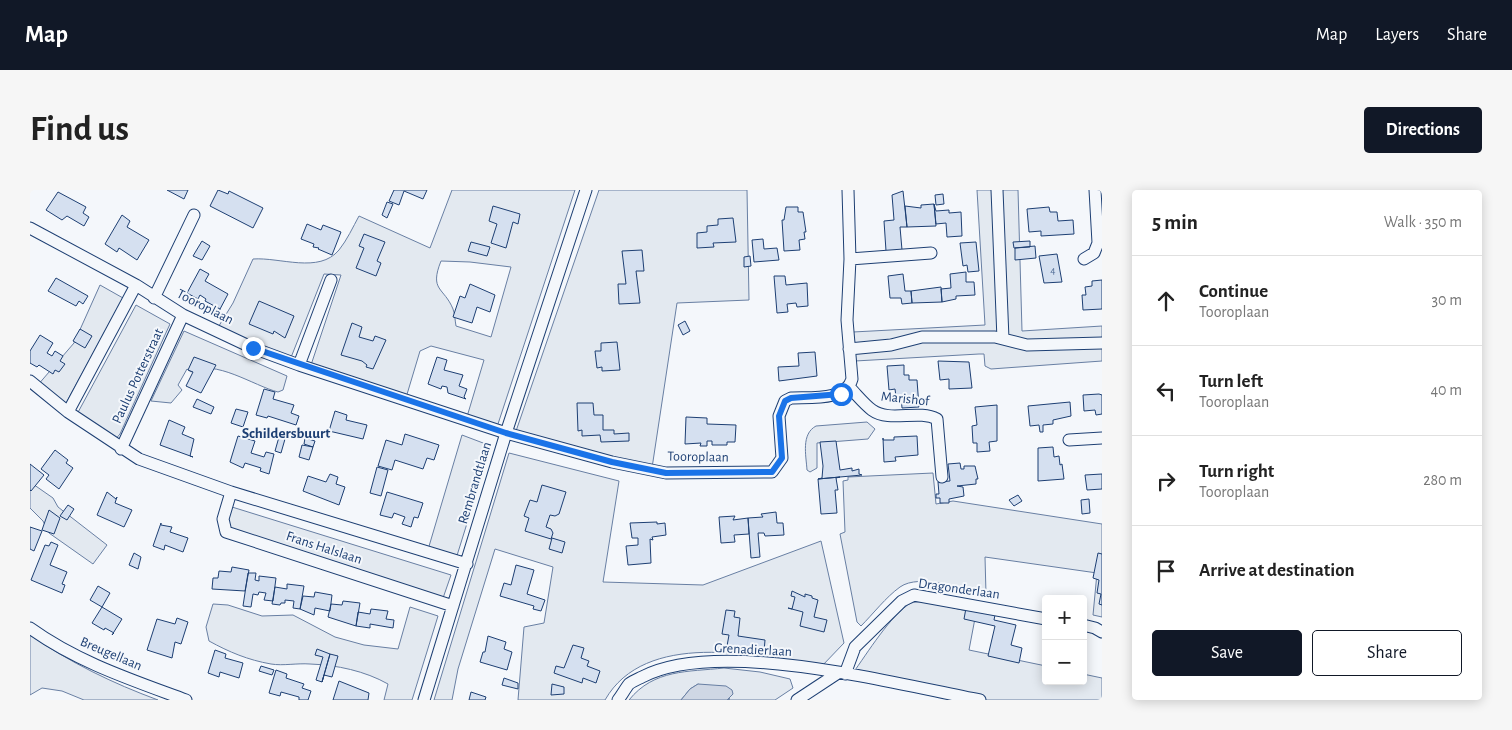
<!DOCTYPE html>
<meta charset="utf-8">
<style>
:root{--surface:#fff;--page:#f6f6f6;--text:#222;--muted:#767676;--line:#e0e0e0;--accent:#111827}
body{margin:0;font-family:"Alegreya Sans",sans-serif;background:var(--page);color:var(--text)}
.controls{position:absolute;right:15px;bottom:15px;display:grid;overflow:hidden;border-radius:5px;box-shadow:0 2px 12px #0003}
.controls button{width:45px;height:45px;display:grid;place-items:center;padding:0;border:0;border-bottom:1px solid var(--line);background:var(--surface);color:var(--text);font:25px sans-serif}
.stop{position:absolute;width:15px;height:15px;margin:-11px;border:4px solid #1a73e8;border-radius:50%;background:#fff}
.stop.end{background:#1a73e8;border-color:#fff;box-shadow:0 1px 5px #0008}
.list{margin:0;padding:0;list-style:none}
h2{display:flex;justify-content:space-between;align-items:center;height:65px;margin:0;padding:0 20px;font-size:21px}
h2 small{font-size:16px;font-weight:400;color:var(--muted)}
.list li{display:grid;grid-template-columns:32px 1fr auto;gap:15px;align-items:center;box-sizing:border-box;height:90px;padding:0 20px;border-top:1px solid var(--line)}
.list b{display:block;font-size:19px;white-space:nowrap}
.list p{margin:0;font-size:16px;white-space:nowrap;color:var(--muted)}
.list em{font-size:16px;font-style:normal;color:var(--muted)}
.actions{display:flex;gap:10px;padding:15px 20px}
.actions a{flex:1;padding:11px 0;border:1px solid var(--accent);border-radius:5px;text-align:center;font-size:18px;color:var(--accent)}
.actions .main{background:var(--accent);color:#fff}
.icon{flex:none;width:28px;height:28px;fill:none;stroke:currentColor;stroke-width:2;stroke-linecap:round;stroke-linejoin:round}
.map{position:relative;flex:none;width:1072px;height:510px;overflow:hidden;border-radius:5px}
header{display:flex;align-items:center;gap:30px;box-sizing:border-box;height:70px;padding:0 25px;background:var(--accent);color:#fff}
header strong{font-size:24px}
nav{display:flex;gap:28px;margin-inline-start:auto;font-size:18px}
.intro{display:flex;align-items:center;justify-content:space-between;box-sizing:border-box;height:120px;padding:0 30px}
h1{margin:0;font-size:35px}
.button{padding:12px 22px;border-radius:5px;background:var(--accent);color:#fff;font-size:18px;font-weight:700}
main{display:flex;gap:30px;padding:0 30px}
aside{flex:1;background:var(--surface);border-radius:5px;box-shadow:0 2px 12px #0003}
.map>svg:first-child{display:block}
.green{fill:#e3e9f0;stroke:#687fa3;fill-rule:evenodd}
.water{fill:#cfd7e4;stroke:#687fa3}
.building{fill:#d5e0f0;stroke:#1d3f73}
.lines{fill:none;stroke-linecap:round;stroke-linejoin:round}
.street-casing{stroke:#1d3f73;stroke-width:13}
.street{stroke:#f4f7fb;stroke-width:11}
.route{stroke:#1a73e8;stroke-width:6}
.labels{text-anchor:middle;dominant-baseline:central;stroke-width:4;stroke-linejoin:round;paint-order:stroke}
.number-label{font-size:11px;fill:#4b6792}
.street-label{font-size:14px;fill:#1d3f73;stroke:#f4f7fb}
.neighbourhood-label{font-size:15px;font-weight:bold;fill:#1d3f73;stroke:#f4f7fb}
</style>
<header>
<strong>Map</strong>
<nav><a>Map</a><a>Layers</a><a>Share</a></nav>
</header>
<div class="intro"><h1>Find us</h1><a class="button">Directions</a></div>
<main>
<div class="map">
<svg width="1072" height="510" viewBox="0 0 1072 510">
<rect width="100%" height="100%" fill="#f4f7fb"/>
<path class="green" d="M422 0H545L466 240 436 230 454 170 401 156 390 161 375 211 280 178 311 85 294 84 260 170 187 139 203 113 223 69C250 67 289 84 309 60 317 50 323 37 329 26L400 58ZM411 71 440 72 481 77 461 147 426 136C425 131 425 124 423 119 414 97 399 101 411 71Z
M569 0H717L719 110 647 113 622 278 485 244Z
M947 0H988L992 141 1072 136V171L961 179 955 176 954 164H949L825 171 823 142 955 135Z
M70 95 93 108 35 215 7 196 44 153Z
M106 115 140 134 90 244 84 251 46 226Z
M154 141 257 186 253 200 248 202C224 196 184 168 161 182L157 179 148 195 152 200 141 213 121 211Z
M837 232 845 239 838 249 787 253V278L780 282 777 280C776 265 771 244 786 236Z
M432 245 461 256 425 372 397 363Z
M479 263 589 291 573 392 673 395 791 351 814 453 791 477C726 464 615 440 575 510H488L494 437 514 433 523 377 465 359 428 479 422 510H404Z
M903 283 906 314 923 311 1072 334V427L1063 425 1067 383 955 367 956 404C933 399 890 383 870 397 856 407 843 424 831 436L827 432 810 344 815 342 813 291 818 290V287Z
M0 292 23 308 28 317 77 355 63 374 19 343 13 331 0 318Z
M202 317 421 385 412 411 194 338Z
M893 411 946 423 939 460 1016 476V491H1053V484L1072 488V510H954L823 483C836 465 862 423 881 413 884 412 890 412 893 411Z
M183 414 198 415 232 426 263 425 305 447 334 455 368 459 380 417 408 426 382 510H354L358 494C335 481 307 475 280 474 267 473 253 476 241 474 218 470 199 462 179 451L176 437Z
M0 445C41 473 82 493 128 510H54L32 501 12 498 0 505Z
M694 478 730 482 760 489 763 498 745 510H697L700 509 668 494 660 499 651 510H599C624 479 658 482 694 478Z"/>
<path class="water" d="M668 494 696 496 702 500 703 504 697 510H651L660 499Z"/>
<path class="building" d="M137 0H158L154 9Z
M188 0 198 4 199 1 233 18 223 38 180 16Z
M364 0H397L393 9 374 1 369 15 359 11Z
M873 1 877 37H870L872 60 856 61 854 31 864 30 862 5Z
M28 2 56 17 53 23 59 27 54 36 37 26 32 30 16 20Z
M913 4 914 14 906 15 905 5Z
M357 12 363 14 357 28 352 25Z
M904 14 906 21 919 20V23L931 22 932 46 917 47 916 33 906 34Z
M904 14 906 36 877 37 875 16 891 18V15Z
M463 16 490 24 488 34 483 32 476 58 461 53 467 34 459 31Z
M756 17H768V22H773L776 42H774L775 49 769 50 770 60 754 61 752 30H754Z
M1019 17 1020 22H1027L1028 31 1043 30 1044 44 1011 46V41L999 42 997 19Z
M92 25 100 31 97 37 119 50 107 70 89 58 87 62 75 54Z
M703 28 706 52 683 53 684 57 667 58V43L677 42V36L688 35V29Z
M277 34 291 40 293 35 311 42 302 65 288 59 289 58 283 57 284 54 271 49Z
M334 44 355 52 347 71 351 73 346 86 326 78 334 58 329 56Z
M733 49 734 59 747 58 749 70 724 72 722 50Z
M172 51 180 56 172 70 163 66Z
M1000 51V57L984 58 983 52Z
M441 52 460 57 457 66 438 61Z
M946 52 949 81 938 82 937 75 933 76 930 53Z
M1005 56 1006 68 985 70V58Z
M612 60 614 81H606L610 113 589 114 588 94H596L592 61Z
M1027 64 1032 92 1014 93 1009 66Z
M720 66 721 76 714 77V67Z
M170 79 179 84 175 91 198 104 189 121 190 119 175 111 176 109 170 105 168 109 157 103Z
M936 82V92H944L945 105 926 106V109L912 112 911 99 921 98 920 84Z
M873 84 875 101H881L882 113 872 114 871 108H860L858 86Z
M744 86H755L756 95 777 93 778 116 767 117 766 113 757 114 758 122 747 123Z
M26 88 58 106 53 114 49 111 46 116 18 101Z
M1072 90V119L1053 120 1052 105H1056L1055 97 1062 96V91Z
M440 94 465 105 460 122 447 117 442 133 423 127 430 106 435 108Z
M911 97 912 112 882 113 881 101Z
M229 111 264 126 255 148 244 141 243 144 219 134Z
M655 131 660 141 653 145 648 135Z
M322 133 332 137 329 147 343 151 345 146 356 150 343 179 336 177 337 175 332 171 311 165Z
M50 139 62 146 55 158 43 151Z
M10 145 23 153 17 163 22 166 25 161 33 166 30 171 35 174 29 182 25 180 23 184 9 175 7 177 0 173V161Z
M587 152 590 180 572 181V177L567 178 565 161H571V153Z
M785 162 787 186 749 191 748 177 769 176 768 163Z
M164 167 186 175 171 203 156 196 163 182 158 180Z
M407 167 417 170 414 180 433 185 429 196 437 199 434 207 436 209 418 203 417 197 412 196 411 199 398 194Z
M908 171 939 172 942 198 919 199V189L910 190Z
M874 175V185H879V190H887L889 217 872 218 871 206 866 207 865 199 859 200 857 176Z
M234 199 245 202 243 209 264 215 261 223 269 226 266 235 238 226 237 228 226 225Z
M1069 204 1072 205V224L1066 225 1065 220 1054 221 1053 205Z
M167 209 184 217 181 224 163 217Z
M1040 212 1041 226 1023 230V234L1013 235V242H1010L1009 235 1000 236 998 216Z
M547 213H563L564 225H573V240H584V244L599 243V251L571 252 570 245 552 246V240L548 241Z
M967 215V251L959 252 960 261 947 262V253H943L942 236 947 235 945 217Z
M206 219 218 222 213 237 201 233Z
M305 221 317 225 316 230 337 235 333 249 299 241Z
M656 227 677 228V234L706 235 705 252H697V255H682V251H677V256H670L671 253 655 254Z
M139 230 155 237 152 244 164 249 160 266 163 267 130 255Z
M375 244 409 255 404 270 397 268 393 279 365 270 362 280 348 276 356 250 372 255Z
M208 246 225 251 221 263 234 267 236 262 244 264 239 284 230 281 231 278 215 273 213 278 200 272Z
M887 246 888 265 865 267 866 271 854 272 853 248V250H864V247Z
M249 247 255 249 251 263 245 261Z
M275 248 285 251 283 257 274 254Z
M806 251 810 280 822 278V281L829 279V284L832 285 788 289 792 288 793 276 790 252Z
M272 255 283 257 279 270 269 267Z
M1023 257 1024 267 1029 266 1030 275 1032 274 1034 289 1008 291V258Z
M25 260 38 270 36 273 43 278 29 299 16 289 19 285 11 279Z
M930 273 931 279H934V276H945L948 289H946V294L927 296 933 297 934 306 919 309V313H910V308H906V304H909L908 292 920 291 918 274Z
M0 274 14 285 1 301 0 300Z
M347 277 358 280 351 306 340 303Z
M300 284 308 287 306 294 315 297 309 315 273 301 278 286 296 292Z
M1072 284V299L1057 300 1055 285Z
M810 287 806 288 808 300H805L807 323 791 324 788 289Z
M512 295 536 302 529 324 525 326 520 325 516 337 521 339 523 343 521 349 495 341 499 328 494 326 500 310 507 312Z
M77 302 86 309 87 307 85 313 102 320 94 337 67 325Z
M357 302 393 313 388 328 384 327 381 337 372 334 375 327 364 323 362 328 350 325Z
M988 305 992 311 984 316 979 310Z
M1059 309 1060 323 1052 324 1051 310Z
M38 315 44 319 37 330 30 326Z
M19 320 30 328 24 344 12 340Z
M746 322 747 333H753L754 345 735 346 734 343H728L730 367 721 368 718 328 733 327 731 324Z
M705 326 703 330 718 328 719 344 704 345 705 352 691 353 689 327Z
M627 332V334L635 333 636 345 622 347 623 350 620 349 621 373 598 375 596 356 608 355V348H602L600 333Z
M131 333V335L142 337 140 342 158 348 153 362 135 355 134 360 123 356Z
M0 337 12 341 4 361 0 359Z
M522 348 535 352 532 363 519 359Z
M21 352 28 355 20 375 37 382 32 394 35 395 32 403 1 390 15 355 19 356Z
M104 363 111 367 108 379 99 375Z
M1068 363 1072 364V415L1069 414 1071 404 1067 403 1069 390 1063 388Z
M486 375 504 380 497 404 515 410 511 421 503 419 504 416 470 406 474 393 481 395Z
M202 377 219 380 215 401 182 399 183 388H188L189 381 201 382Z
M218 383H226L225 390 229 391V386L246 388 243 411 234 410 236 403 229 402 228 405 223 404 221 417 213 416Z
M257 394 274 396 270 419 263 418 264 411 255 410V413H251L250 415 242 414 245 397 257 399Z
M68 396 80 403 72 417 92 429 82 445 84 443 75 438 74 440 62 433 72 417 60 410Z
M762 401 775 407V404L782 406V408L788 410 784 427 797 430 794 442 770 436 773 422 758 418 762 419 765 407 761 406Z
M285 402 302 405 300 421 285 418 284 425 270 419 273 406 284 407Z
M313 411 330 413 326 436 298 427 301 414 312 415Z
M936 418 965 425 964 430 986 435 981 455 992 458 989 473 958 466 965 436 934 429Z
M341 419 358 421 356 429 364 430 363 438 340 434V438L326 436 328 422 340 424Z
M696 420 705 421 704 427 710 428 708 446 735 450 734 462 697 456 699 445 692 444Z
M147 428 158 432 151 454 145 452 142 468 117 460 127 429 145 434Z
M458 446 476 452 474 459 482 462 477 480 450 472 453 462H455Z
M543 455 554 458 551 468 559 471 557 476 570 481 566 493 553 488 552 493 524 483 526 476 534 478Z
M287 459 300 464 292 492 286 490 293 467 285 465Z
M185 460 196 464 195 468 213 473 209 488 190 482 189 487 178 483Z
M300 464 308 466 302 487 294 485 292 492Z
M231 476 244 480 242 485 229 481Z
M246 480 257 484 256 488 274 494 272 498 281 501 278 510H269V507L251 502 250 506 239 503Z
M474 488 488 493V499L472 495Z
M309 491 339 503 338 510H303Z
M522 494 534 497V504L521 505Z
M441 502 456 507 455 510H439Z"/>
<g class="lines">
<g class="street-casing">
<path id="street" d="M967 0 973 149
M0 38 106 95 153 125 223 158 269 175 476 243 582 272 636 283 742 282 752 268 749 226 755 211 761 208C781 207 816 211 822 189L817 130 820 69 818 0
M820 69 901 63
M1054 69 1064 63 1068 53 1065 0
M124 108 164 25
M819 159 861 155 892 147H965L997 155 1072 153
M269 175 301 90
M0 191 38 222 109 269 201 302 437 374
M820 198C827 205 834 214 842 220 860 233 888 219 907 229L912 287
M38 222 106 95
M1039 250 1072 248
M91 259 153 125
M201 302 193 329 196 342 423 416
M1053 435 1065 438 1072 442
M0 438C47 472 102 490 156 510
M815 484 825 457 872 411 884 405 1016 429
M394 510 476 243 556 0
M588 510C592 505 595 499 599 494 603 491 608 489 612 487 689 447 865 494 950 510
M767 510 808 483"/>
</g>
<use href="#street" class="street"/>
</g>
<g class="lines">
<path class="route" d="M223 158 476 243 582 272 636 283 742 282 752 268 749 226 755 211 761 208 811 204"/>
</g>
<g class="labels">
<g class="number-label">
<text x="1023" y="80">4</text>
</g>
<g class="street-label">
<text transform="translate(175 117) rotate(27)">Tooroplaan</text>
<text transform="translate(108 186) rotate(-65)">Paulus Potterstraat</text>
<text transform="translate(875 209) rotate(6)">Marishof</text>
<text transform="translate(668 267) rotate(1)">Tooroplaan</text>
<text transform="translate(445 293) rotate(-73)">Rembrandtlaan</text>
<text transform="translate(294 358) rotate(18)">Frans Halslaan</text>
<text transform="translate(929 399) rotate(8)">Dragonderlaan</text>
<text transform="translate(723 460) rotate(3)">Grenadierlaan</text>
<text transform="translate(81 464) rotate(23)">Breugellaan</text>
</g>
<g class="neighbourhood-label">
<text x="256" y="243">Schildersbuurt</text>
</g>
</g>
</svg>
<div class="controls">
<button>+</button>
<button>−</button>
</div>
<div class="stop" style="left:811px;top:204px"></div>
<div class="stop end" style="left:223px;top:158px"></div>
</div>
<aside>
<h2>5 min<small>Walk · 350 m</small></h2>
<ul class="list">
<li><svg class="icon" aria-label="ahead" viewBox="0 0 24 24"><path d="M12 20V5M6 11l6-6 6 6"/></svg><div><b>Continue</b><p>Tooroplaan</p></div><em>30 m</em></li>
<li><svg class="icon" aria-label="left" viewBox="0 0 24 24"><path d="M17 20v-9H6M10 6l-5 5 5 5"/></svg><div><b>Turn left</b><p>Tooroplaan</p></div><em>40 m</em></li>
<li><svg class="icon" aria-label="right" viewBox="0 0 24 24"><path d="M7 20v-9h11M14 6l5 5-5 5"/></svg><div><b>Turn right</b><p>Tooroplaan</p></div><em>280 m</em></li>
<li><svg class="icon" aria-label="arrive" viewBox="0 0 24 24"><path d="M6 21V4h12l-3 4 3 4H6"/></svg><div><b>Arrive at destination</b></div></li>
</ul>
<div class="actions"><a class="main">Save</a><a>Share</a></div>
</aside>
</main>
